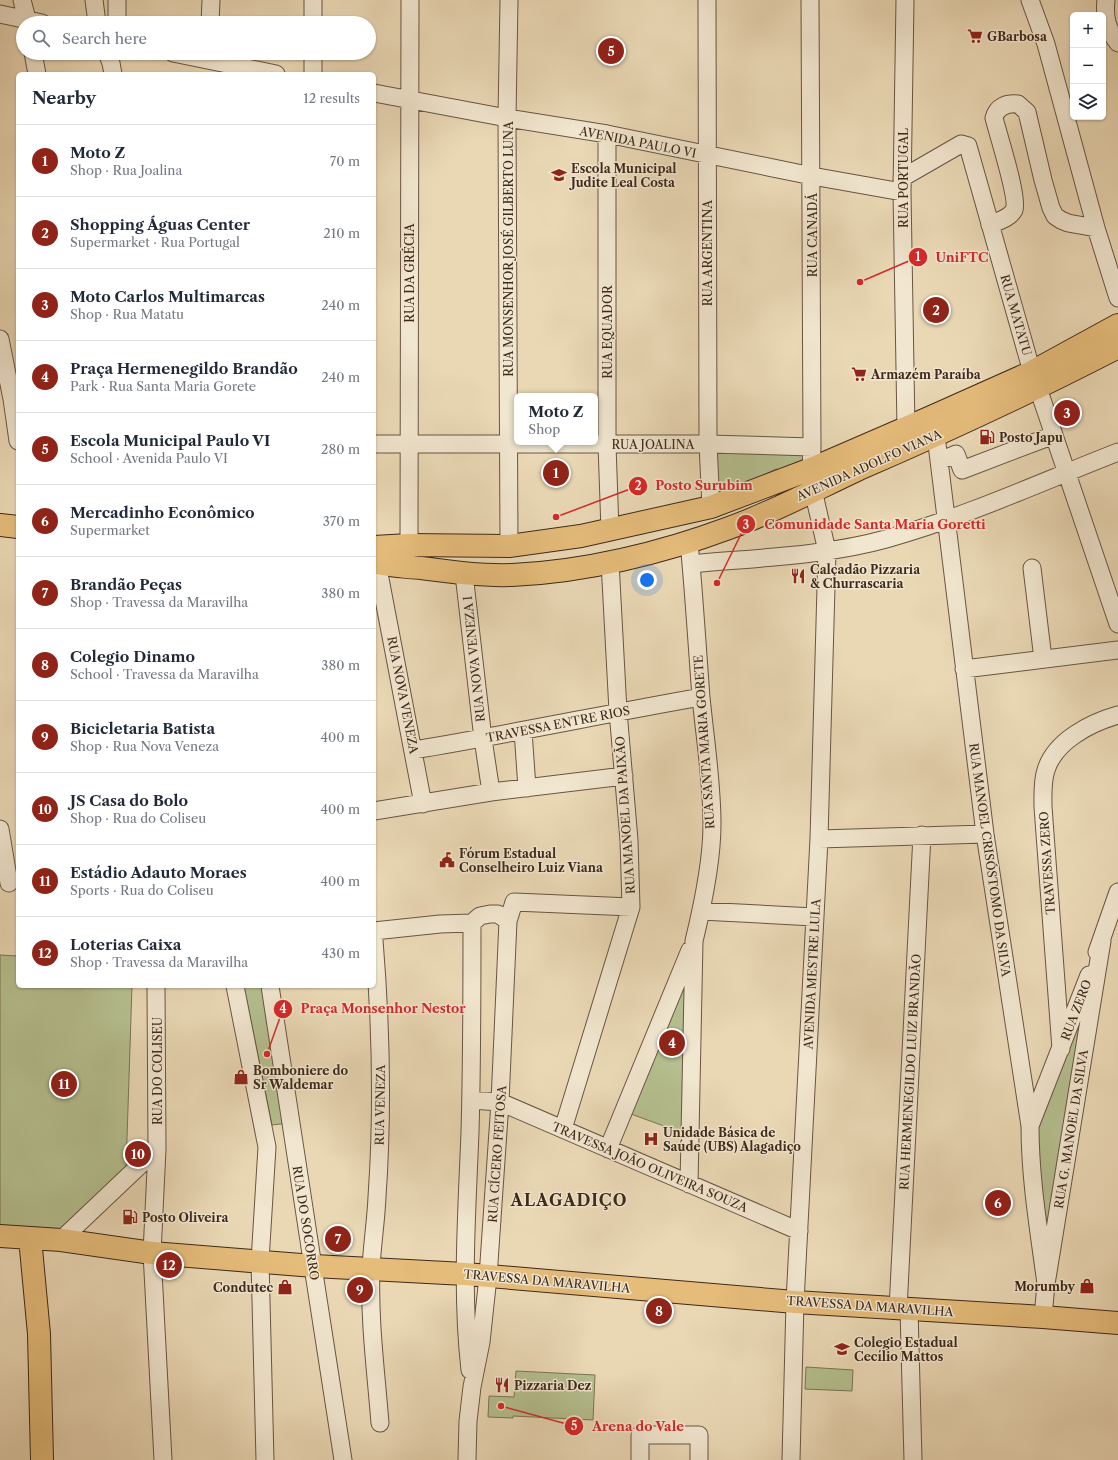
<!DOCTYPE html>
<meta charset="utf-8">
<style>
:root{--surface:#fff;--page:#f6f6f7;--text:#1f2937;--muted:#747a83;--line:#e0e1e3;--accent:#8f2418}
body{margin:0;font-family:"Libre Caslon Text",serif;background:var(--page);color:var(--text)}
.controls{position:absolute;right:12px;top:12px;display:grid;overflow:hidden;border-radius:6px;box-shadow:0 1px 3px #0004}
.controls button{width:36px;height:36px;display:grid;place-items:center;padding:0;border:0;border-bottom:1px solid var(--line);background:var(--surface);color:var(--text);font:20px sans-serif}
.you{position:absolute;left:647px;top:580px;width:14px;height:14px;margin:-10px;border:3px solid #fff;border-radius:50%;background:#1a73e8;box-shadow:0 0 0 6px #1a73e833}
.badge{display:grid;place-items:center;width:26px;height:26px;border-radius:50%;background:var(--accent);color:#fff;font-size:13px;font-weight:700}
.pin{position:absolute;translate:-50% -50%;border:2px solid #fff;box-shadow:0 1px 4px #0006}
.popup{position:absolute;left:514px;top:393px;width:84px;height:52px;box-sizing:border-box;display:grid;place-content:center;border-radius:6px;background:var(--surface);filter:drop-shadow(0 1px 3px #0005);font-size:13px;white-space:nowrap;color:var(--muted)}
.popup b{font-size:15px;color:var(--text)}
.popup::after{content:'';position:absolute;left:50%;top:100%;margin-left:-8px;border:8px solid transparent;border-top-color:var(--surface)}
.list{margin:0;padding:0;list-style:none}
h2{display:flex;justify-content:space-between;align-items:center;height:52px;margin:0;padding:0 16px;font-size:17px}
h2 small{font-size:13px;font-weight:400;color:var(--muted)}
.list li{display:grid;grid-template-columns:26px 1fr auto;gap:12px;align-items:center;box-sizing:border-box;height:72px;padding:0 16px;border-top:1px solid var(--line)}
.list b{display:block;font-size:15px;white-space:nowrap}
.list p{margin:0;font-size:13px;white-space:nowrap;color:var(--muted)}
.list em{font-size:13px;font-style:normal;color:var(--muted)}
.icon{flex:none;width:22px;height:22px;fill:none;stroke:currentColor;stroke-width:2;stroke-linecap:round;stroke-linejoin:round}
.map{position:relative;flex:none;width:1118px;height:1460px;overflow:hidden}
.search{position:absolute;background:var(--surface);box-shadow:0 1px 3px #0004;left:16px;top:16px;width:360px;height:44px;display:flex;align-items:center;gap:10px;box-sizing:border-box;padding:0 14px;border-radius:22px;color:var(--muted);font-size:15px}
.panel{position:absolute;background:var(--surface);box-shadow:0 1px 3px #0004;left:16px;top:72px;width:360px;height:916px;border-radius:6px}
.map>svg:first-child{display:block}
.green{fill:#b5bf8f;stroke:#7a7455}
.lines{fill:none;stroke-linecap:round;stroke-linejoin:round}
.minor-casing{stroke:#695542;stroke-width:19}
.major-casing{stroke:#3e291b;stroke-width:24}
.minor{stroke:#f1e6cf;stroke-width:17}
.major{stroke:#e5bc7a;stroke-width:22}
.labels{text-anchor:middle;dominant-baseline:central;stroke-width:3;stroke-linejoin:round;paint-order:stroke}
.poi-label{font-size:12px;font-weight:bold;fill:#3e291b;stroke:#f1e6cf;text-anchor:start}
.street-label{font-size:12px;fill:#3e291b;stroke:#f1e6cf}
.district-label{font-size:16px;font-weight:bold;letter-spacing:1px;fill:#3e291b;stroke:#f1e6cf}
.leader{fill:none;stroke:#d62828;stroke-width:1.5}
.callout-dot{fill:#d62828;stroke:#f1e6cf;stroke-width:1.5}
.mark-label{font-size:12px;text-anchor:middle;font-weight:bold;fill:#fff}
.callout-label{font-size:13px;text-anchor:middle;font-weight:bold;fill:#d62828;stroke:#f1e6cf;stroke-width:3;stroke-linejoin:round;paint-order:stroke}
</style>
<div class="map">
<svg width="1118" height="1460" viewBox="0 0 1118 1460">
<rect width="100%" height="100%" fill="#ead8b5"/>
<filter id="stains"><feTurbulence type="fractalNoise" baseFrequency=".005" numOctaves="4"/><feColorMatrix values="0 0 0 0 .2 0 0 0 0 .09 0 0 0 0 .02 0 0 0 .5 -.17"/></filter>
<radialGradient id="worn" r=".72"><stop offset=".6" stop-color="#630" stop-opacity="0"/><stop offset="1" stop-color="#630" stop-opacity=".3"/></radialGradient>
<path class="green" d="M715 452H802L806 462 788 471 776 469 713 499Z
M0 955 18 956V986H132L126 1169 61 1229 0 1225Z
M687 972 683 1133 631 1114Z
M244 986H265L288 1123 272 1125Z
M1087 989 1047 1246 1034 1159 1040 1112Z
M806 1367 853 1370 852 1391 805 1389Z
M516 1371 595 1375 593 1420 513 1416V1418L488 1417 489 1396 514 1397Z"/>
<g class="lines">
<g class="minor-casing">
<path id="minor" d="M22 0 28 23
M94 0 97 23
M117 0V23
M509 0 507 118 509 546
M707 0 708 444 711 507
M905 0 902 192 906 428
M1030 0 1046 44 1096 228 1118 298
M1106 0C1104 17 1107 29 1118 43
M0 14 42 23
M210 23 211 0
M313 23V0
M33 53 37 74
M107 53 111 63 113 74
M173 53 276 74
M313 74V53
M374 93 507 118 607 134 812 176 902 192
M607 134V445L610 530
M902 178 961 144 968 146 1032 372
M990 225C998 221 1010 218 1014 210 1019 199 998 134 994 118 997 106 1007 103 1018 104L1027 112 1043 180 1051 208 1055 216 1061 220 1068 223 1096 228
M0 339 12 399 18 441
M1038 388 1118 624
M936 436 985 834 1030 1126C1030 1179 1039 1231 1046 1284
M374 444H708L812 447
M939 461 956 454 962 470 1054 435
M409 545 410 0
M377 563 423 804
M691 564C754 558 825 556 886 539 965 517 1041 482 1118 452
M1032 568 1043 659
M464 574 483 739 491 792
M964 669 1118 650
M523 731 527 788
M414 750C510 734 605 714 701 697
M374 811 491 792 624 776
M0 829 9 883
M819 839 985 834
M701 911 814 917
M374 931 440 924 472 923 480 916 490 914H498L508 921
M374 940C381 1025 383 1111 377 1197 376 1221 372 1245 371 1269 369 1320 376 1372 380 1423
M1097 952 1118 892
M156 986 157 1149 152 1253 163 1460
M235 986 267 1147 260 1261 265 1460
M270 986C293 1144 319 1302 343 1460
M1061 1049 1043 807C1043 795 1042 782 1046 770 1055 741 1090 723 1118 715
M471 1100 500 1102 799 1231
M1030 1126 1089 975
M563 1129 631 907 629 840 618 711 610 562
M608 1149 690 950
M689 1184 694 941C703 904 712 862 712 824 712 781 705 739 701 697 697 645 694 593 689 542
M61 1240 157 1149
M898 1309 922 835
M909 1309 913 1460
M1043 1317 1046 1284 1102 941
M470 1370C461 1291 467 1211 470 1132 472 1062 472 992 472 923
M467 1460 468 1421 472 1387 481 1342 488 1277 500 1102 508 921 514 902 631 907
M640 1460V1435H699V1460
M791 1460 795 1302 819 839 827 551 813 490 811 469 812 447 810 0"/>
</g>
<g class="major-casing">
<path id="major" d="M0 525 18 527
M374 547 409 545 509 546 581 536 711 507 811 469 931 417 1032 372 1118 325
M374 562C389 566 406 567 421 568 451 572 482 576 512 575 584 572 662 553 729 528 774 512 816 489 859 469 947 431 1033 391 1118 347
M0 1236 61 1240 152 1253 314 1266 465 1274 795 1302 1043 1317 1118 1323
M30 1238 39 1334 42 1460"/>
</g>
<use href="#minor" class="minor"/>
<use href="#major" class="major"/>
</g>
<defs>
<g id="supermarket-bare" transform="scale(1.2)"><path d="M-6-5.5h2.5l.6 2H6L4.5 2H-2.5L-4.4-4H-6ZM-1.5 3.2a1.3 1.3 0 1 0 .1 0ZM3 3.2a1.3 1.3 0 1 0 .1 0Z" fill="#8f2418" stroke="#f1e6cf" stroke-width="2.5" paint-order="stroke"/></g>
<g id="school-bare" transform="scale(1.2)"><path d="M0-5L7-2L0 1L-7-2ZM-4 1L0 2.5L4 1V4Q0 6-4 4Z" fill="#8f2418" stroke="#f1e6cf" stroke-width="2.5" paint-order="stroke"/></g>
<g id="fuel-bare" transform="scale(1.2)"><path d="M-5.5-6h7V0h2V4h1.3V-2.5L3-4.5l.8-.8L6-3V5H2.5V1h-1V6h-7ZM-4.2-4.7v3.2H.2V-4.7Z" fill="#8f2418" stroke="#f1e6cf" stroke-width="2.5" paint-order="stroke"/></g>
<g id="restaurant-bare" transform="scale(1.2)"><path d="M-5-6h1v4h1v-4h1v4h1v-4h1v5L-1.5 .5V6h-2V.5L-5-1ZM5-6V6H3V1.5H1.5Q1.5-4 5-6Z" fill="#8f2418" stroke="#f1e6cf" stroke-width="2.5" paint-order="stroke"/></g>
<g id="civic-bare" transform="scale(1.2)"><path d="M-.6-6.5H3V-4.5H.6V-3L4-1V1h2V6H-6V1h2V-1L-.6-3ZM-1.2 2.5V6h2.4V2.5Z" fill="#8f2418" stroke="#f1e6cf" stroke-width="2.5" paint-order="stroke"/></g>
<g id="shop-bare" transform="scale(1.2)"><path d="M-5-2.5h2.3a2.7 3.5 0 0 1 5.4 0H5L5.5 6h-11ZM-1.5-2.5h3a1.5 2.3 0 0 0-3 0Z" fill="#8f2418" stroke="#f1e6cf" stroke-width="2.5" paint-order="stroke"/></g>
<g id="hospital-bare" transform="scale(1.2)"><path d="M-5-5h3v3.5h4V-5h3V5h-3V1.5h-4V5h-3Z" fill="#8f2418" stroke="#f1e6cf" stroke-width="2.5" paint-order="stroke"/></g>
</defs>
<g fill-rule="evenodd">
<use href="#supermarket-bare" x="975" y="36"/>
<use href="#school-bare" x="559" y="175"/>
<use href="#supermarket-bare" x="859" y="374"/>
<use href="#fuel-bare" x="987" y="437"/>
<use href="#restaurant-bare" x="798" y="576"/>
<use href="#civic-bare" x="447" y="860"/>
<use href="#shop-bare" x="241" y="1077"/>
<use href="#hospital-bare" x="651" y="1139"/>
<use href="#fuel-bare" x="130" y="1217"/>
<use href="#shop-bare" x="1087" y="1286"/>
<use href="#shop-bare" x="285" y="1287"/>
<use href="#school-bare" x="842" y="1349"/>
<use href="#restaurant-bare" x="502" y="1385"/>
</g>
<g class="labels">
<g class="poi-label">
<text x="987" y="36">GBarbosa</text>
<text x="571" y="168">Escola Municipal<tspan x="571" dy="14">Judite Leal Costa</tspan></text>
<text x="871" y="374">Armazém Paraíba</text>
<text x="999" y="437">Posto Japu</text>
<text x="810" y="569">Calçadão Pizzaria<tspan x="810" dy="14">&amp; Churrascaria</tspan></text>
<text x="459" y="853">Fórum Estadual<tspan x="459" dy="14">Conselheiro Luiz Viana</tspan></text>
<text x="253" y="1070">Bomboniere do<tspan x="253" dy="14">Sr Waldemar</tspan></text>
<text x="663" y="1132">Unidade Básica de<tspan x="663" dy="14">Saúde (UBS) Alagadiço</tspan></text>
<text x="142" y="1217">Posto Oliveira</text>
<text x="1075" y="1286" text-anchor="end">Morumby</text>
<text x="273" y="1287" text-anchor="end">Condutec</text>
<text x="854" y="1342">Colegio Estadual<tspan x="854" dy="14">Cecílio Mattos</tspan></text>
<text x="514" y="1385">Pizzaria Dez</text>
</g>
<g class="street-label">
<text transform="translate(638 142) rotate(11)">AVENIDA PAULO VI</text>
<text transform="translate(903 178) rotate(-90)">RUA PORTUGAL</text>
<text transform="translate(812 235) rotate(-90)">RUA CANADÁ</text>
<text transform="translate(508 249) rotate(-90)">RUA MONSENHOR JOSÉ GILBERTO LUNA</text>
<text transform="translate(707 253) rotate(-90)">RUA ARGENTINA</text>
<text transform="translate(409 273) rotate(-90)">RUA DA GRÉCIA</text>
<text transform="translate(1016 315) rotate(74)">RUA MATATU</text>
<text transform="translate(607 332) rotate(-90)">RUA EQUADOR</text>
<text x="653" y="444">RUA JOALINA</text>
<text transform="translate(869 465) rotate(-24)">AVENIDA ADOLFO VIANA</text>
<text transform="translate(474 659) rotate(-96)">RUA NOVA VENEZA I</text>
<text transform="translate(403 695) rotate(79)">RUA NOVA VENEZA</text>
<text transform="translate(558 724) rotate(-11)">TRAVESSA ENTRE RIOS</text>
<text transform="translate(704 742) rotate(-94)">RUA SANTA MARIA GORETE</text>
<text transform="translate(625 815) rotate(-94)">RUA MANOEL DA PAIXÃO</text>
<text transform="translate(990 860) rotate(82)">RUA MANOEL CRISÓSTOMO DA SILVA</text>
<text transform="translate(1047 863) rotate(-94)">TRAVESSA ZERO</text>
<text transform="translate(812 974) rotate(-87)">AVENIDA MESTRE LULA</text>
<text transform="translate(1076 1010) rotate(-69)">RUA ZERO</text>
<text transform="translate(157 1071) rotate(-90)">RUA DO COLISEU</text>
<text transform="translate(910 1072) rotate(-87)">RUA HERMENEGILDO LUIZ BRANDÃO</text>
<text transform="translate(380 1105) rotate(-89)">RUA VENEZA</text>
<text transform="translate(1071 1129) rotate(-81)">RUA G. MANOEL DA SILVA</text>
<text transform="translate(497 1154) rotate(-86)">RUA CÍCERO FEITOSA</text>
<text transform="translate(650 1167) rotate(23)">TRAVESSA JOÃO OLIVEIRA SOUZA</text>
<text transform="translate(306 1223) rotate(81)">RUA DO SOCORRO</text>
<text transform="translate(547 1281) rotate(5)">TRAVESSA DA MARAVILHA</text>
<text transform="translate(870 1306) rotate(4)">TRAVESSA DA MARAVILHA</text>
</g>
<g class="district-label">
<text x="569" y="1200">ALAGADIÇO</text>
</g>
</g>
<path class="leader" d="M860 282L918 257M556 517L638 486M717 583L746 524M267 1054L283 1009M501 1406L574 1426"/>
<g class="callout-dot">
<circle cx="860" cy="282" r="4"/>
<circle cx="556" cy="517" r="4"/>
<circle cx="717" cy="583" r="4"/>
<circle cx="267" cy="1054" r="4"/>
<circle cx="501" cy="1406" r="4"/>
<circle cx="918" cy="257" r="10"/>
<circle cx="638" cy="486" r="10"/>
<circle cx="746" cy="524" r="10"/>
<circle cx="283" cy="1009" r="10"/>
<circle cx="574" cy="1426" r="10"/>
</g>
<g class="mark-label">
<text x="918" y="261">1</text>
<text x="638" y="490">2</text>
<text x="746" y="529">3</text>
<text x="283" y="1013">4</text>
<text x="574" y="1430">5</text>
</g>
<g class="callout-label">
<text x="962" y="262">UniFTC</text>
<text x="704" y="490">Posto Surubim</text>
<text x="875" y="529">Comunidade Santa Maria Goretti</text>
<text x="383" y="1013">Praça Monsenhor Nestor</text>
<text x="638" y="1431">Arena do Vale</text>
</g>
<rect width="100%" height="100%" filter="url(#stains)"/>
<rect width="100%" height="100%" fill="url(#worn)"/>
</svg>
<div class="controls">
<button>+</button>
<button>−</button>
<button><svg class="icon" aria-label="layers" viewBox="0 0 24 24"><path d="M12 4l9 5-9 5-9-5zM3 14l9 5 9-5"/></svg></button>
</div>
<div class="you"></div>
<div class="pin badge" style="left:556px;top:473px">1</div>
<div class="popup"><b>Moto Z</b>Shop</div>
<div class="pin badge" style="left:936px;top:310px">2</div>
<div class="pin badge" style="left:1067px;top:413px">3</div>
<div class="pin badge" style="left:672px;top:1043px">4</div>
<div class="pin badge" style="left:611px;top:51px">5</div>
<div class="pin badge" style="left:998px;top:1203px">6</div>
<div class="pin badge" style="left:338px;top:1239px">7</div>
<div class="pin badge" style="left:659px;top:1311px">8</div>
<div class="pin badge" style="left:360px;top:1290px">9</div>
<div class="pin badge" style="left:138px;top:1154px">10</div>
<div class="pin badge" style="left:64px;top:1084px">11</div>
<div class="pin badge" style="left:169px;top:1265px">12</div>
<div class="search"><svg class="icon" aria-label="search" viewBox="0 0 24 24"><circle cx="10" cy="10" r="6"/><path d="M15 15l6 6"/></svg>Search here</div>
<section class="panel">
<h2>Nearby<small>12 results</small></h2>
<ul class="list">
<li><span class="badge">1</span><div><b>Moto Z</b><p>Shop · Rua Joalina</p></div><em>70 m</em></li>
<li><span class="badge">2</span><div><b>Shopping Águas Center</b><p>Supermarket · Rua Portugal</p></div><em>210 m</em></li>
<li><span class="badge">3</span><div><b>Moto Carlos Multimarcas</b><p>Shop · Rua Matatu</p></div><em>240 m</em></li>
<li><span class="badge">4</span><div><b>Praça Hermenegildo Brandão</b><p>Park · Rua Santa Maria Gorete</p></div><em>240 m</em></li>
<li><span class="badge">5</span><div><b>Escola Municipal Paulo VI</b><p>School · Avenida Paulo VI</p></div><em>280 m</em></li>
<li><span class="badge">6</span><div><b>Mercadinho Econômico</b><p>Supermarket</p></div><em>370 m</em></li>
<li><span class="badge">7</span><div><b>Brandão Peças</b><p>Shop · Travessa da Maravilha</p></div><em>380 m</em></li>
<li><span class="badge">8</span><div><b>Colegio Dinamo</b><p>School · Travessa da Maravilha</p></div><em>380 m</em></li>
<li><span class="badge">9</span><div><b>Bicicletaria Batista</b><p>Shop · Rua Nova Veneza</p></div><em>400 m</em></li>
<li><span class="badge">10</span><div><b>JS Casa do Bolo</b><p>Shop · Rua do Coliseu</p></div><em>400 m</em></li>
<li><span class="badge">11</span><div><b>Estádio Adauto Moraes</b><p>Sports · Rua do Coliseu</p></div><em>400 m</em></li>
<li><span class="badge">12</span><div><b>Loterias Caixa</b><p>Shop · Travessa da Maravilha</p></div><em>430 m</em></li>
</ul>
</section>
</div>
